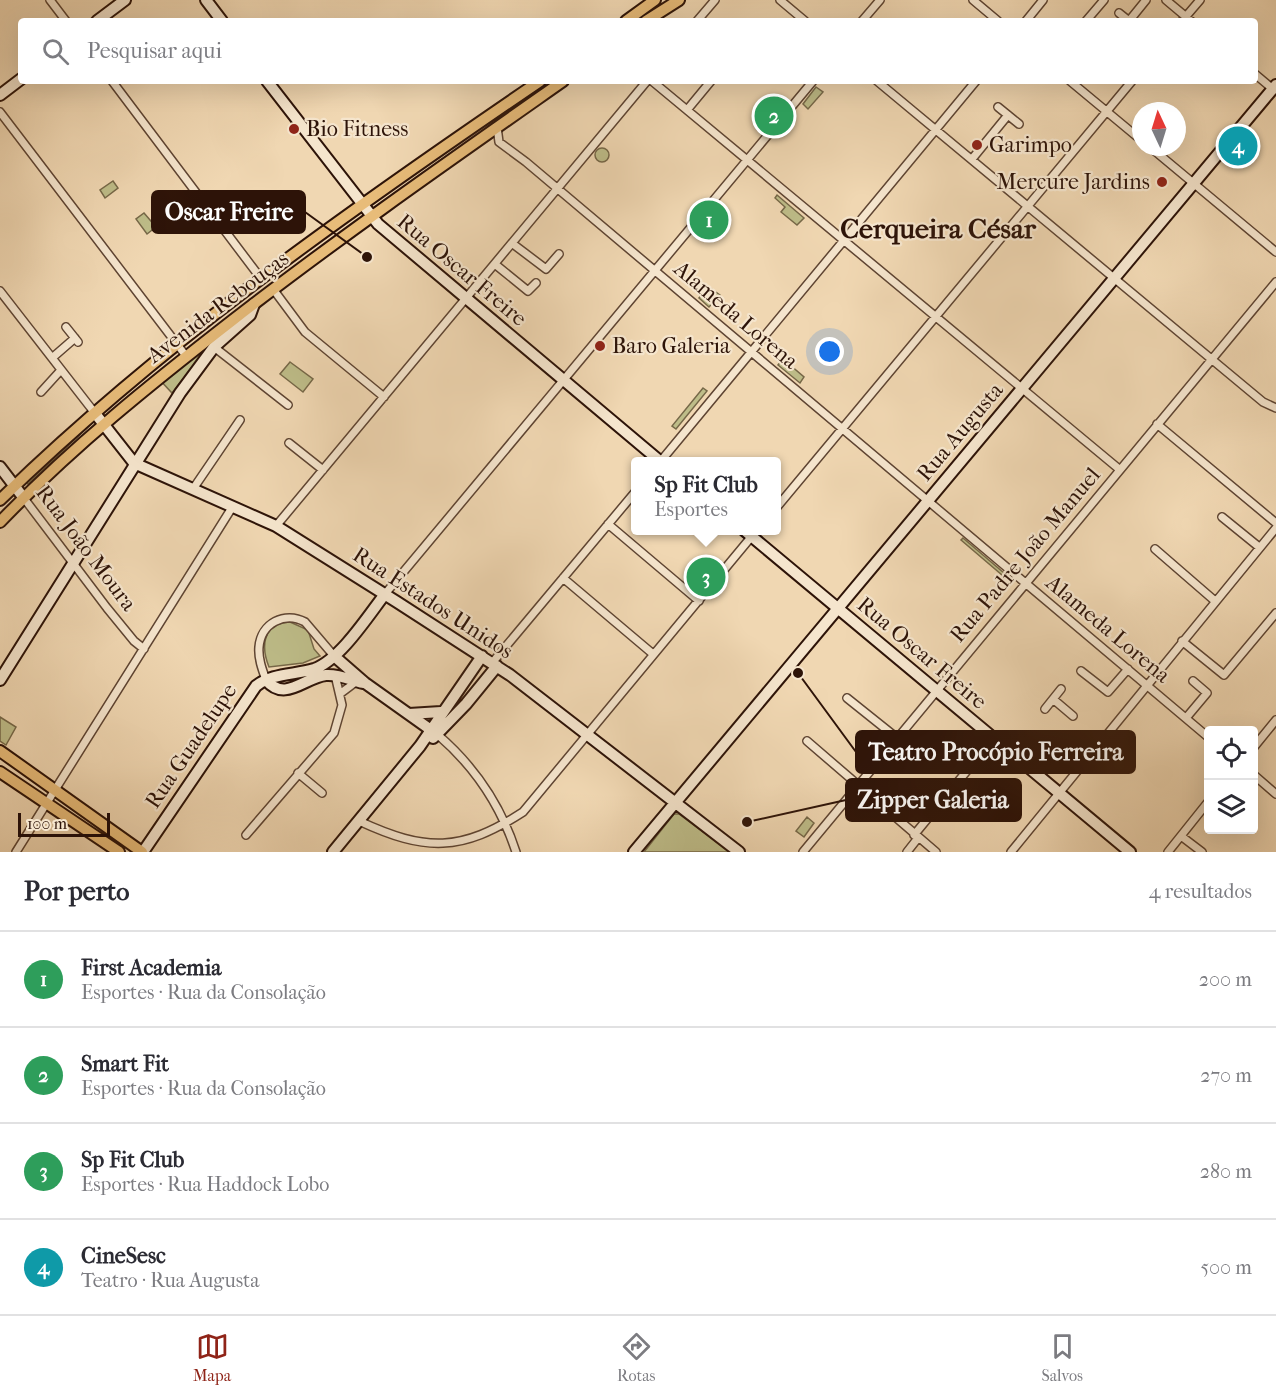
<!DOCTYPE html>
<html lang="pt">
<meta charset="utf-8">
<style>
:root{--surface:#fff;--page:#f7f7f7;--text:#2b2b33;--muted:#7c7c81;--line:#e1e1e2;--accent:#8f2418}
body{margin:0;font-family:"IM FELL French Canon",serif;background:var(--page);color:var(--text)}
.controls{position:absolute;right:18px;bottom:18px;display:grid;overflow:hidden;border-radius:6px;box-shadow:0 6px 24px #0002}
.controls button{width:54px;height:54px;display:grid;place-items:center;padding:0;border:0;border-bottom:2px solid var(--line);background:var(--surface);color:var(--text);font:30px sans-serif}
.compass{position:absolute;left:1132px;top:102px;width:54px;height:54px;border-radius:50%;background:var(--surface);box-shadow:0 6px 24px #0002;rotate:356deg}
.scale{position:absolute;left:18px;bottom:15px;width:92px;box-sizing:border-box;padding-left:6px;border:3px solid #2d1308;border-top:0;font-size:16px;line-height:21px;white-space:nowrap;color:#2d1308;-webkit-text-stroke:4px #f5e5cd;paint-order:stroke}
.you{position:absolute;left:830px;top:352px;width:21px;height:21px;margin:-15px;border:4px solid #fff;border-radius:50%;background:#1a73e8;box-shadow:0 0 0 9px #1a73e833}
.badge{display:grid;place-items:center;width:39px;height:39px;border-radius:50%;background:var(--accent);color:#fff;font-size:20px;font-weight:700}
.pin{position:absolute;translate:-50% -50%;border:3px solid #fff;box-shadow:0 2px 6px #0006}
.popup{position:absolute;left:631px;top:457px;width:150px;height:78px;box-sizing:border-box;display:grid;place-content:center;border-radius:6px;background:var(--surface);filter:drop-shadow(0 2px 4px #0005);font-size:20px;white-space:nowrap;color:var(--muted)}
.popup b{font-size:22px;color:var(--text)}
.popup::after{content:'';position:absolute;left:50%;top:100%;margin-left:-12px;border:12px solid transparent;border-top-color:var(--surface)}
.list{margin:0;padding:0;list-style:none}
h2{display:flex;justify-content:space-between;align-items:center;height:78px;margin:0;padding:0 24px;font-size:26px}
h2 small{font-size:20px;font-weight:400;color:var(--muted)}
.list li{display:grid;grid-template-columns:39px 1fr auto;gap:18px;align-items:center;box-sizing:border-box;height:96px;padding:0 24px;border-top:2px solid var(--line)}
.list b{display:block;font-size:22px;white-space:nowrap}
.list p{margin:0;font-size:20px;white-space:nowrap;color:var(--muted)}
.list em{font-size:20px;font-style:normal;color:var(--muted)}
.icon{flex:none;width:33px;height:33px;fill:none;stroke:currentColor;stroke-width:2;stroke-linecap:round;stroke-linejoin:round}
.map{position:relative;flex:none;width:1276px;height:852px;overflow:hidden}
.search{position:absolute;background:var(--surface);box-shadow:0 6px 24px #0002;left:18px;right:18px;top:18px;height:66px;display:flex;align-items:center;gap:15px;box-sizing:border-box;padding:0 21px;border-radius:6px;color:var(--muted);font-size:22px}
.sheet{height:462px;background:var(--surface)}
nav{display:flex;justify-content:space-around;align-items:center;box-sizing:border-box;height:84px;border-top:2px solid var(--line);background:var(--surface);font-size:16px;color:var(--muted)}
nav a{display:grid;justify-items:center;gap:3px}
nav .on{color:var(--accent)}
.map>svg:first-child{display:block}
.green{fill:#bebd89;stroke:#766848;stroke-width:1.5}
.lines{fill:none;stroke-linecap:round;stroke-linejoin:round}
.street-casing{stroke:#5e4432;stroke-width:10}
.secondary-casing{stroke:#2d1308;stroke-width:14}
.primary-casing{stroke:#2d1308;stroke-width:14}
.street{stroke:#f5e5cd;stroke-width:7}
.secondary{stroke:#f5e5cd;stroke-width:10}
.primary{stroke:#e8bc79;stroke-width:10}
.poi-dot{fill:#8f2418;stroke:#f5e5cd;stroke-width:2}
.labels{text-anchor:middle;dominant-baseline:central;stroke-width:4.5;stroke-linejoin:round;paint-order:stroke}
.poi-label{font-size:22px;fill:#2d1308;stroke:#f5e5cd;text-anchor:start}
.street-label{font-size:22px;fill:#2d1308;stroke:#f5e5cd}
.district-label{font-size:28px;font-weight:bold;fill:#2d1308;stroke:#f5e5cd}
.leader{fill:none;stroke:#2d1308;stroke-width:2}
.callout-dot{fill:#2d1308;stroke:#f5e5cd;stroke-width:2}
.callout{fill:#2d1308;stroke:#2d1308;stroke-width:2}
.callout-label{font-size:24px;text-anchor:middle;font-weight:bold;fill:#fff}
</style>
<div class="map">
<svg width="1276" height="852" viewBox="0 0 1276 852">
<rect width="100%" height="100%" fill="#f0d7b2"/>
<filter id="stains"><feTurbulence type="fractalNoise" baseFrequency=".00333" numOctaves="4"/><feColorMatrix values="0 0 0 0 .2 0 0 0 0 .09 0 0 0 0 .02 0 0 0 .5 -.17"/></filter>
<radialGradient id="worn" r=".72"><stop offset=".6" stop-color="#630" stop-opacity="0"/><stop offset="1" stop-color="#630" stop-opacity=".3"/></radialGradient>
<path class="green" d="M816 87 823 92 808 109 803 104Z
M595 155a7 7 0 1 1 14 0a7 7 0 1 1-14 0Z
M113 181 118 188 105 198 100 190Z
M777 195 804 218 797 225 781 212 785 207 775 198Z
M144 213 156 227 147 234 136 219Z
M709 287 720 295 709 307 699 298Z
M220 332 172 393 159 379Z
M783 359 804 377 800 383 778 365Z
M290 362 313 379 303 392 280 374Z
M703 388 707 391 676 429 672 426Z
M90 422 92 423 28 484 27 482Z
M963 538 1004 573 1002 575 961 540Z
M290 622 308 630 314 649 320 656 303 663 269 667C261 647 262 623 290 622Z
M0 717 16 727 6 745 0 741Z
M674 814H679L730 852H644Z
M807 817 814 823 804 837 796 831Z"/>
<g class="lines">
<g class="street-casing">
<path id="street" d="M50 0 66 21
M780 0 805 21
M973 0 998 21
M1166 0 1191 21
M1119 13 1129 21
M697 21 715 0
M862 21 880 0
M1026 21 1043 0
M1086 21 1104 0
M1129 21 1146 0
M1182 21 1200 0
M1255 74 1274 90
M112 81 262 280
M652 81 1119 469
M877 81 1263 402 1276 408
M1070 81 1141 140
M998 107 1019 124
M687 110 711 81
M0 112 186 356
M497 127 499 142 526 162 1208 737
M1150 147 1276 252
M972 159 1008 115
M513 244 546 269 559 254
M496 265 528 291 536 283
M273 289 305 332 384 397
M0 291 94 412
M66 327 78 342
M214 347 288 405
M52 358 75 338
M41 392 61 370
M1157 424 1276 523
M289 443 323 470
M660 462 976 81
M193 489 240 420
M23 497 107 608 134 641 144 649
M777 507 1132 81
M1222 517 1259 547
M608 524 699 601
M276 526 647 81
M1155 549 1215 601
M563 578 653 654
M385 594 813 81
M1182 641 1224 675 1276 613
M492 663 636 491
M1081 671 1108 692 1128 669
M266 680C262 669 258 658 259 647 261 623 285 611 305 622L334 656
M341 693 357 681
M847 698 897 738
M1053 699 1073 716
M1045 709 1061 689
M1186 718 1207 693 1193 681
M438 735C474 766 501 806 516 852
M807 741 936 852
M1254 747 1276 720
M298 773 322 793
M1254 775 1276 794
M359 821C426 852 461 852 523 812L757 530
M246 835 334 733 342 705 335 675
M914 835 994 738
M1181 836 1202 852
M16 852 233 506
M803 852 1276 282
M907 852 918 838
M1011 852 1276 528
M1168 852 1208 802"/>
</g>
<g class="secondary-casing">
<path id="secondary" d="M206 0 222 21
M97 21 125 0
M267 81 378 224 661 462
M0 95 21 79
M94 412 134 463 276 526 397 602 510 675 739 852
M0 467 23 497
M744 530 1130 852
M334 656 365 683 438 735
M0 680 180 393 214 347 250 315 254 304
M266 680C285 703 305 677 326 675 339 674 351 680 363 683
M409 714 441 712
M433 738 466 704 497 666
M143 852 256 686C272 673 295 675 314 669 340 660 368 616 385 594
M333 852 420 746 482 656
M634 852 1276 85"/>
</g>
<g class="primary-casing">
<path id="primary" d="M626 21 655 0
M646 21 679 0
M0 500C163 341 352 209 540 81
M0 522C72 447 152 383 233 320 340 237 452 159 563 81
M0 751 142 852
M0 772 119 852"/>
</g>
<use href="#street" class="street"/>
<use href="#secondary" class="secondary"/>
<use href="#primary" class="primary"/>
</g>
<g class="poi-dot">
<circle cx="294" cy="129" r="6"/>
<circle cx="977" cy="145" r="6"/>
<circle cx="1162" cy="182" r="6"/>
<circle cx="600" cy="346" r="6"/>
</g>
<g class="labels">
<g class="poi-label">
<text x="306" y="129">Bio Fitness</text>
<text x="989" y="145">Garimpo</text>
<text x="1150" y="182" text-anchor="end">Mercure Jardins</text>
<text x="612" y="346">Baro Galeria</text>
</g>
<g class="street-label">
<text transform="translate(462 270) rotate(40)">Rua Oscar Freire</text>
<text transform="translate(218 307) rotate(-37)">Avenida Rebouças</text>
<text transform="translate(736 315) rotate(40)">Alameda Lorena</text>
<text transform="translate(960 432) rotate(-50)">Rua Augusta</text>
<text transform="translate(86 548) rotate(53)">Rua João Moura</text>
<text transform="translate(1025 555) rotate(-50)">Rua Padre João Manuel</text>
<text transform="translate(433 603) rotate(33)">Rua Estados Unidos</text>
<text transform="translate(1108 629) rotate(40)">Alameda Lorena</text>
<text transform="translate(922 653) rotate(40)">Rua Oscar Freire</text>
<text transform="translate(191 746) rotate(-56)">Rua Guadelupe</text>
</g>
<g class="district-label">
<text x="938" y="228">Cerqueira César</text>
</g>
</g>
<path class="leader" d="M367 257L305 212M798 673L856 752M747 822L846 800"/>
<g class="callout-dot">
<circle cx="367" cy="257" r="6"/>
<circle cx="798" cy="673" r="6"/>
<circle cx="747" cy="822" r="6"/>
</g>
<g class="callout">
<rect x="152" y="191" width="153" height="42" rx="6"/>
<rect x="856" y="731" width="279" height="42" rx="6"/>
<rect x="846" y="779" width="175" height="42" rx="6"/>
</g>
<g class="callout-label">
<text x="229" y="220">Oscar Freire</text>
<text x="996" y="760">Teatro Procópio Ferreira</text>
<text x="933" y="808">Zipper Galeria</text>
</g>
<rect width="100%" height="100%" filter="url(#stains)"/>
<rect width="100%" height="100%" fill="url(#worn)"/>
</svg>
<div class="controls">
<button><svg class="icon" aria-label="locate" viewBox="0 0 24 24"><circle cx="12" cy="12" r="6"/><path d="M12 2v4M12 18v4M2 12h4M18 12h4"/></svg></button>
<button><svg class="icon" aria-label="layers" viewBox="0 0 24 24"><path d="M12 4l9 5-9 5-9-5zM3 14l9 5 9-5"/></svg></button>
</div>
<svg class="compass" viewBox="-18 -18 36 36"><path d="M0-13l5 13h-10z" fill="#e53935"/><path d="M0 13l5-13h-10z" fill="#7c7c81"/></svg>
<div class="scale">100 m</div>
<div class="you"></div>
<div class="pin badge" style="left:709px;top:220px;background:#2e9e5b">1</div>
<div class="pin badge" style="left:774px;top:116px;background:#2e9e5b">2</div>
<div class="pin badge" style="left:706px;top:577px;background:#2e9e5b">3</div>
<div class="popup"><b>Sp Fit Club</b>Esportes</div>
<div class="pin badge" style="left:1238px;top:146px;background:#0f9aa8">4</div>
<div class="search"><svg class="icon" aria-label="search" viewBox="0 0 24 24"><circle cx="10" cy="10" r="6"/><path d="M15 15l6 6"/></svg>Pesquisar aqui</div>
</div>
<section class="sheet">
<h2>Por perto<small>4 resultados</small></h2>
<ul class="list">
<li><span class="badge" style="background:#2e9e5b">1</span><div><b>First Academia</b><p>Esportes · Rua da Consolação</p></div><em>200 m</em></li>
<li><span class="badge" style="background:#2e9e5b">2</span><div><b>Smart Fit</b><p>Esportes · Rua da Consolação</p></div><em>270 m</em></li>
<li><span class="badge" style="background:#2e9e5b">3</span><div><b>Sp Fit Club</b><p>Esportes · Rua Haddock Lobo</p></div><em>280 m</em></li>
<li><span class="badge" style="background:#0f9aa8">4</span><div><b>CineSesc</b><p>Teatro · Rua Augusta</p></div><em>500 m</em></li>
</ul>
</section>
<nav>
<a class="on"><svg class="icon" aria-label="map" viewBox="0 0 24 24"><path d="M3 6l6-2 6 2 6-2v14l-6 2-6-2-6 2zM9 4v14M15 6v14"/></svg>Mapa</a>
<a><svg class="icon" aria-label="directions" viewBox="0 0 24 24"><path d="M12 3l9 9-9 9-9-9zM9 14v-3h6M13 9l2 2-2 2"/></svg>Rotas</a>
<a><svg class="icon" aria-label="saved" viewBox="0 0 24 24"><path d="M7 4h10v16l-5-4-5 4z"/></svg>Salvos</a>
</nav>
